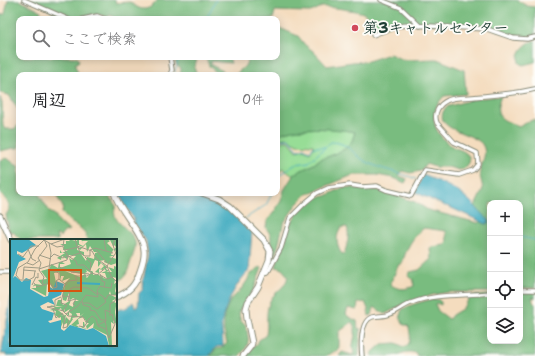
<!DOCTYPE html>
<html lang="ja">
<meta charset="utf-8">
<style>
:root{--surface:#fff;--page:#f6f6f6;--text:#202124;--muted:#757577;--line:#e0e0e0}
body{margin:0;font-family:"Shantell Sans","Klee One",sans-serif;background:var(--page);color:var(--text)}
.controls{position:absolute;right:12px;bottom:12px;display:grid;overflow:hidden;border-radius:8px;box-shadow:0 2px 10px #0003}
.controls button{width:36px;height:36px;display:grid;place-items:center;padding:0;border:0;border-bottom:1px solid var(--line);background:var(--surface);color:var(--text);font:20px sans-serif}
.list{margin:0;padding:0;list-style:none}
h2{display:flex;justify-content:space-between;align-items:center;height:52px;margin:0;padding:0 16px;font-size:17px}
h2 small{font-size:13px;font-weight:400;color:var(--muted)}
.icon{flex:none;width:22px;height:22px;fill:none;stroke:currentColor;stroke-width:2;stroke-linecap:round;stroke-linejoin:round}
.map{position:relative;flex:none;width:535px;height:356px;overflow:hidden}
.search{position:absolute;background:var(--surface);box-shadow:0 2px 10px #0003;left:16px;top:16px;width:264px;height:44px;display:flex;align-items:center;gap:10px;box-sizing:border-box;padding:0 14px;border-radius:8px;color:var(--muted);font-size:15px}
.panel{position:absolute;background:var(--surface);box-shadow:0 2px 10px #0003;left:16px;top:72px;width:264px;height:124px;border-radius:8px}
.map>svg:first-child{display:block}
.green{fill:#97dd96;stroke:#5b8d65}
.forest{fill:#79bc7f;stroke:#4c7c5a;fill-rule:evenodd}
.water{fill:#41abc0;stroke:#30747a}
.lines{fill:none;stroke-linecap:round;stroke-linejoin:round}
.stream{stroke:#41abc0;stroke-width:1}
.minor-casing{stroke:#8a8c79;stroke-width:5.5}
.secondary-casing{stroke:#8a8c79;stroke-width:7}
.minor{stroke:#fff;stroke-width:3.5}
.secondary{stroke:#fff;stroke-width:5}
.poi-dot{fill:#d1495b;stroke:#fdfcf7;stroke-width:1.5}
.labels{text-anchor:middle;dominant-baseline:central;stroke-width:3.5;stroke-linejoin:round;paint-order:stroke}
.poi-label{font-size:15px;font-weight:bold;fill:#1f3d34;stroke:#fdfcf7;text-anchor:start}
.inset-river{fill:none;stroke:#41abc0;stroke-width:2}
.inset-road{fill:none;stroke:#9f9c87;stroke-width:1}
.view{fill:#d45610;fill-opacity:0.15;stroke:#d45610;stroke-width:2}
.inset-edge{fill:none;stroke:#1f3d34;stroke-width:2}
</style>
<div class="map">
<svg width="535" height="356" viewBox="0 0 535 356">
<rect width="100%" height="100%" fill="#fdfcf7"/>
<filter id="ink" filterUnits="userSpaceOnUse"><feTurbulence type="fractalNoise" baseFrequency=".025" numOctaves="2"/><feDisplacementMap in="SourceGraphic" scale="8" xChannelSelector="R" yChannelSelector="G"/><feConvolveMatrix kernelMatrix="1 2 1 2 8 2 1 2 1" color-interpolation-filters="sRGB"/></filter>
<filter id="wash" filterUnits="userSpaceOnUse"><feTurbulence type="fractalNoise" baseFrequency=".012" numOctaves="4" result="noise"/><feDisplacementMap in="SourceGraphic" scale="16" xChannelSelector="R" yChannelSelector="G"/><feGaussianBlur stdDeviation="0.9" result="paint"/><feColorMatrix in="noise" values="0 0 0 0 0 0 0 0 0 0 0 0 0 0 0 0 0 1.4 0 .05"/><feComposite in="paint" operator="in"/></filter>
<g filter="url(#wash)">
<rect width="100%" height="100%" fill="#f4dcbe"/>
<path class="green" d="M319 128 342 129 355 132 352 141 345 149 330 156 320 159 314 164 294 174 293 176 282 168 277 175V145L284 141H289L297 151 304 149 310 152 314 148 313 145 297 144 288 138 277 139C280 126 309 130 319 128Z"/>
<path class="forest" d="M8 0H19L41 11 38 19H19V57H77L79 61 75 64V66L79 75H19V111L9 95 0 93V15L5 14Z
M31 0H115L116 3 130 2C140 11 148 12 157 1V0H517L527 6 535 7V35L522 37 509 35 491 27 474 25 397 23 376 30C370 26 370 16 363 13 359 11 325 6 322 7 318 8 315 11 310 12L275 11 273 19H116L111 15 107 17C92 10 84 20 69 17 57 15 42 5 31 0Z
M277 27 298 36 305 45 313 51 327 66 353 62 368 61 390 54 403 60 437 59 464 70 466 94 444 96C427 114 433 134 453 147 457 149 463 150 467 154 470 157 470 160 469 163L464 169 459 170 448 167H435L426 164 421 171 410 173 402 171 399 176 407 179 405 183 394 178 377 175H353L307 194 296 205 283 224 278 247 272 260C273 254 272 252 271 247 270 237 273 237 266 228L267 221 274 212 281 201 284 190 294 174 314 164 320 159 330 156 345 149 352 141 355 132C340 129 287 124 277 137V75H235L245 66 249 57H277Z
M535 40V62L523 65 519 63C517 51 525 44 535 40Z
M174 57H198L194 67 197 75H179L181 72V68L176 64Z
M204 57H229L231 63 211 61V65L223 71 226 75H219L209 66 207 60Z
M501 96C492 118 502 119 519 127L525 123 535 119V288H520V203H490V292H449L432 295 402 305 385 314 374 307 372 315 369 316 368 309 365 302 358 303 357 310 348 308 346 314 349 317 357 321 358 329H361L359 350V356H339L342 352 352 355 354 354C354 351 352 348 353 345 354 337 358 331 352 322L339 332V346L338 350 325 356H246L254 345H257L259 340 266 335C268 324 265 311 270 301 276 289 285 290 288 276L282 269 276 267 279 255 284 246 290 224 299 211 305 205 318 197 326 196 344 187 384 191 415 202 428 210 478 223 480 221 486 224 488 223 489 220 482 215 475 206C477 201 480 197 482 192 484 186 480 180 480 174 480 164 489 154 482 144 473 132 429 130 446 107L474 99ZM342 227H347C350 235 347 246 344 254L341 253C336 244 335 235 342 227ZM424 228 446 231 447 241 445 245 432 247 430 248 431 259 419 270 410 272 408 276 410 278 413 279 414 286C406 290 397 290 390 284L399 264H402C406 249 412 237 424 228Z
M0 97 2 103 3 126 5 129H14L19 125V148H14L0 151Z
M7 158 19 167V193H38L50 212 55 215 60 224 69 230 64 232 60 237 58 235H56L58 240H21L13 232 9 231 6 215 9 210V204L0 192V160Z
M55 193H107L116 206C108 222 132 228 135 242 136 250 132 257 130 264 127 274 125 278 116 283V240H87C85 229 80 228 72 223 69 221 65 216 62 213L63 207Z
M260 267 262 268 254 289 239 311C239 316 240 323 245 324 249 338 251 345 239 356H210L216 349 222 348 227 343 224 331V315L228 305 232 298 240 291 247 281 250 275Z
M527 291 535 293V298L532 297 533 302 535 304V356H417L416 353C407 350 401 354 393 356 386 356 379 356 372 356V353L382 344 396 343 404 347C413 343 410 335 409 327L407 325H404C401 321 399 315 402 310 405 306 430 299 435 299 438 299 439 300 441 302V305L436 303 435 304 438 311 449 319 452 315 462 309 471 296 490 295V341H520V292Z"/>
<path class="water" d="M423 175C441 182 460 190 473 204 478 209 482 215 489 220L488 223 486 224 447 206H445L415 192Z
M119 193H195L220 203 252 231 249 271C238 280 224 307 222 321 221 329 223 337 223 346L216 347 209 356H6V354H1L11 297V345H116V310L126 308 133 302 135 307 138 306 139 293 143 289 142 287 148 254 146 241 134 223V219L125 206Z"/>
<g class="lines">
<path class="stream" d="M206 19 216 0
M174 75 179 57
M277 143 282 140 288 139 292 142 297 149 299 150 304 148 309 151 314 147H325
M277 177 296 164 309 162 331 142C348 142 353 154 365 161 381 170 399 172 416 179
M224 198 228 193
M246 218 266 205 272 193
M520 237 535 240"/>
</g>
</g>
<g filter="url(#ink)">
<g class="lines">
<g class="minor-casing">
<path id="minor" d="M24 0 68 19
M381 0 401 8 420 26
M83 19 97 16 105 19
M373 35 396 26 410 25 487 29 513 38 527 39 535 37
M170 57 172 70 170 75
M0 272H11
M264 273 268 272 281 248 290 218 305 203 317 193 328 188 350 185 362 187 377 186 386 190 411 196 425 170 459 175 473 170 478 164 477 153 454 142 437 123C433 113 439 104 448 100 456 97 465 98 473 97 494 95 514 94 535 89
M520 290H535
M362 356C361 346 360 321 372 317 378 315 384 317 390 314 397 312 403 306 411 303 437 293 463 296 490 293"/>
</g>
<g class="secondary-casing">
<path id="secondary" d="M114 193C120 212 143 233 144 250 145 258 142 265 140 271 136 285 129 292 116 297
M202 193 219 199 230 206 264 240 270 251 269 260 258 287 248 302 246 309 247 319 252 343 251 346 243 356
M0 216 11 240"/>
</g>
<use href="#minor" class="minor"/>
<use href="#secondary" class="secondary"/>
</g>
</g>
<circle class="poi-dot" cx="355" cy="28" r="4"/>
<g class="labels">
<g class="poi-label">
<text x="363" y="28">第3キャトルセンター</text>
</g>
</g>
<g transform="translate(10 239)">
<rect width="107" height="107" fill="#f4dcbe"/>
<path d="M58 0 66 2 69 0V5L73 7 78 2H72L73 5 71 0H97L100 2 97 4 104 11 106 8 104 6V9L100 1H107V12L103 11 101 16H105L99 18 107 20V24L101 26 94 23 95 21 89 22 97 28 96 30 99 32 96 33H102L98 28 104 30V27L107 28V39L102 38 105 41 104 45 107 43 105 52 107 56H101L100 52 99 55 107 59 102 62 106 64 107 61 105 73 107 86 103 81 104 85 101 83 102 107 99 106 97 96 83 89 84 84 77 90 73 89 71 88H73V83H74L75 87 73 88 77 90 76 87 79 84H75L77 83 73 78 68 80 69 85 66 86 69 88H66L61 86 74 74 70 77V74H66L68 78 62 79 63 80 57 89V84L53 86V83L51 88V78L49 79 45 76 46 72 40 71 45 69 40 66 47 68H53L46 67 48 61H51L53 66 61 61 59 66 63 68 64 62H69L63 59 60 61 59 54 56 62 53 61V52L50 54 54 47 55 51V44L60 39 52 42 54 37H51V42L49 33 44 34 47 48 43 50 40 45 39 47 37 45 36 57 21 49H26V46L22 48 25 45 32 46 28 41 37 40 31 32 38 30 39 32 41 25 48 29 49 23H52L55 25H50V29L61 25 59 19 62 21 66 17 59 16 57 20 52 17 51 21 47 19 55 14H50V11L52 14 58 11H53L54 7 50 5H56V2H60ZM76 5 77 13 80 7 84 13H88L85 14 84 20 77 18 76 22 71 15 74 17V13L67 11 68 6 73 8 68 9 70 11 73 8 75 10 73 8ZM85 21 88 22V28L91 24 94 27 91 30 89 29 85 33 89 34V30L93 31 94 29 96 32 91 34H95L97 40 93 39 92 36 91 38 88 35 83 36V33L82 32H84H80ZM76 31 81 34 77 39 76 38V36L75 35 70 38 55 32 73 35 77 33ZM51 69 52 72 55 70 54 73H55L60 70 57 75 59 77V73L62 75 60 82 56 78 54 84 56 76 50 77 54 76 48 71Z" fill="#79bc7f" fill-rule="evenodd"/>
<path d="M0 0H18L26 6 12 14 7 12V15L16 20 9 23 3 39 5 37 12 43 16 39 21 41 20 50 34 58 38 57 40 48 43 50 46 42 54 45 51 56 42 60 45 66 38 63 30 67 32 70 44 74 42 81 38 82 40 84 51 81V90L54 92 60 86 77 91 83 89 96 97 99 107H0Z" fill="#41abc0"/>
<path class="inset-river" d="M67 44 90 45M0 96 6 107"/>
<path class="inset-road" d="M34 0 37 7 28 19 31 24 29 31 34 38 32 44 35 46 39 43 44 49 47 48 46 42 49 40 55 45 51 64 57 66 53 72 58 77 73 78 76 83 82 77 86 80 88 87 96 90 99 99 105 85 102 75 100 77V65L105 62 107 55M65 0 67 7 82 12 86 19 97 27M94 0 96 12M105 0 103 6 107 18M39 4 41 14 39 30 49 34V40M41 5 47 8 53 7M68 8 70 14 75 17H80V11M18 10 22 20 26 22M55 11 69 8M80 11 85 9 103 14M86 11 97 24M107 12 97 27 101 37 107 43M8 15 13 18 21 7H29M29 16 41 20M58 17 66 22 67 26H74L82 34M41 18 44 15 53 19 58 16M58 18 70 14M75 18 81 24 80 32M17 24 23 26 30 21M49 28 64 33M29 30 57 21 58 17 53 8 54 0M13 31 26 32M25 32 24 38 19 41H10L6 36 8 29 18 23 25 10 34 1 41 5 55 0M61 33 79 35M90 36 97 40 102 38M13 40 14 28 29 29M24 44 27 48 34 46M22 46 26 38 28 39V34M55 47 58 42 67 41 65 37H77L82 34 87 36 98 27M94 48 101 49 102 44M87 53 96 60 98 56H106M53 56 54 58 59 57 58 62 66 60 63 65 65 67M51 58 45 61V67L37 68 54 72M59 62 60 50 64 48 78 49 88 56M72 62 73 66 80 68V71L85 72 91 81H95L97 92M72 64H79L87 70 96 63 94 59M43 70 46 79 52 74M52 74 55 80 53 89 57 88 59 81M56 75 68 67 76 56 88 58 87 52 90 47 94 48 95 43 92 42 90 35M88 86 96 82 95 71 100 73M69 87 74 88 78 82"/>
<path class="view" d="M39 31H71V52H39Z"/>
<rect width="107" height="107" class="inset-edge"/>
</g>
</svg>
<div class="controls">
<button>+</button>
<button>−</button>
<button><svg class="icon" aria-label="locate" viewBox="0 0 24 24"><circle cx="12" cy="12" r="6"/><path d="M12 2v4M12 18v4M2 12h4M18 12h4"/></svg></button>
<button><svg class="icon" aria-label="layers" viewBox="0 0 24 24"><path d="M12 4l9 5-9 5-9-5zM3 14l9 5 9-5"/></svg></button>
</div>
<div class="search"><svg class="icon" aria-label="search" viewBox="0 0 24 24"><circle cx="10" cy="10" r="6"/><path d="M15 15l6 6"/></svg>ここで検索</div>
<section class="panel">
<h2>周辺<small>0件</small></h2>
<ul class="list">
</ul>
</section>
</div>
